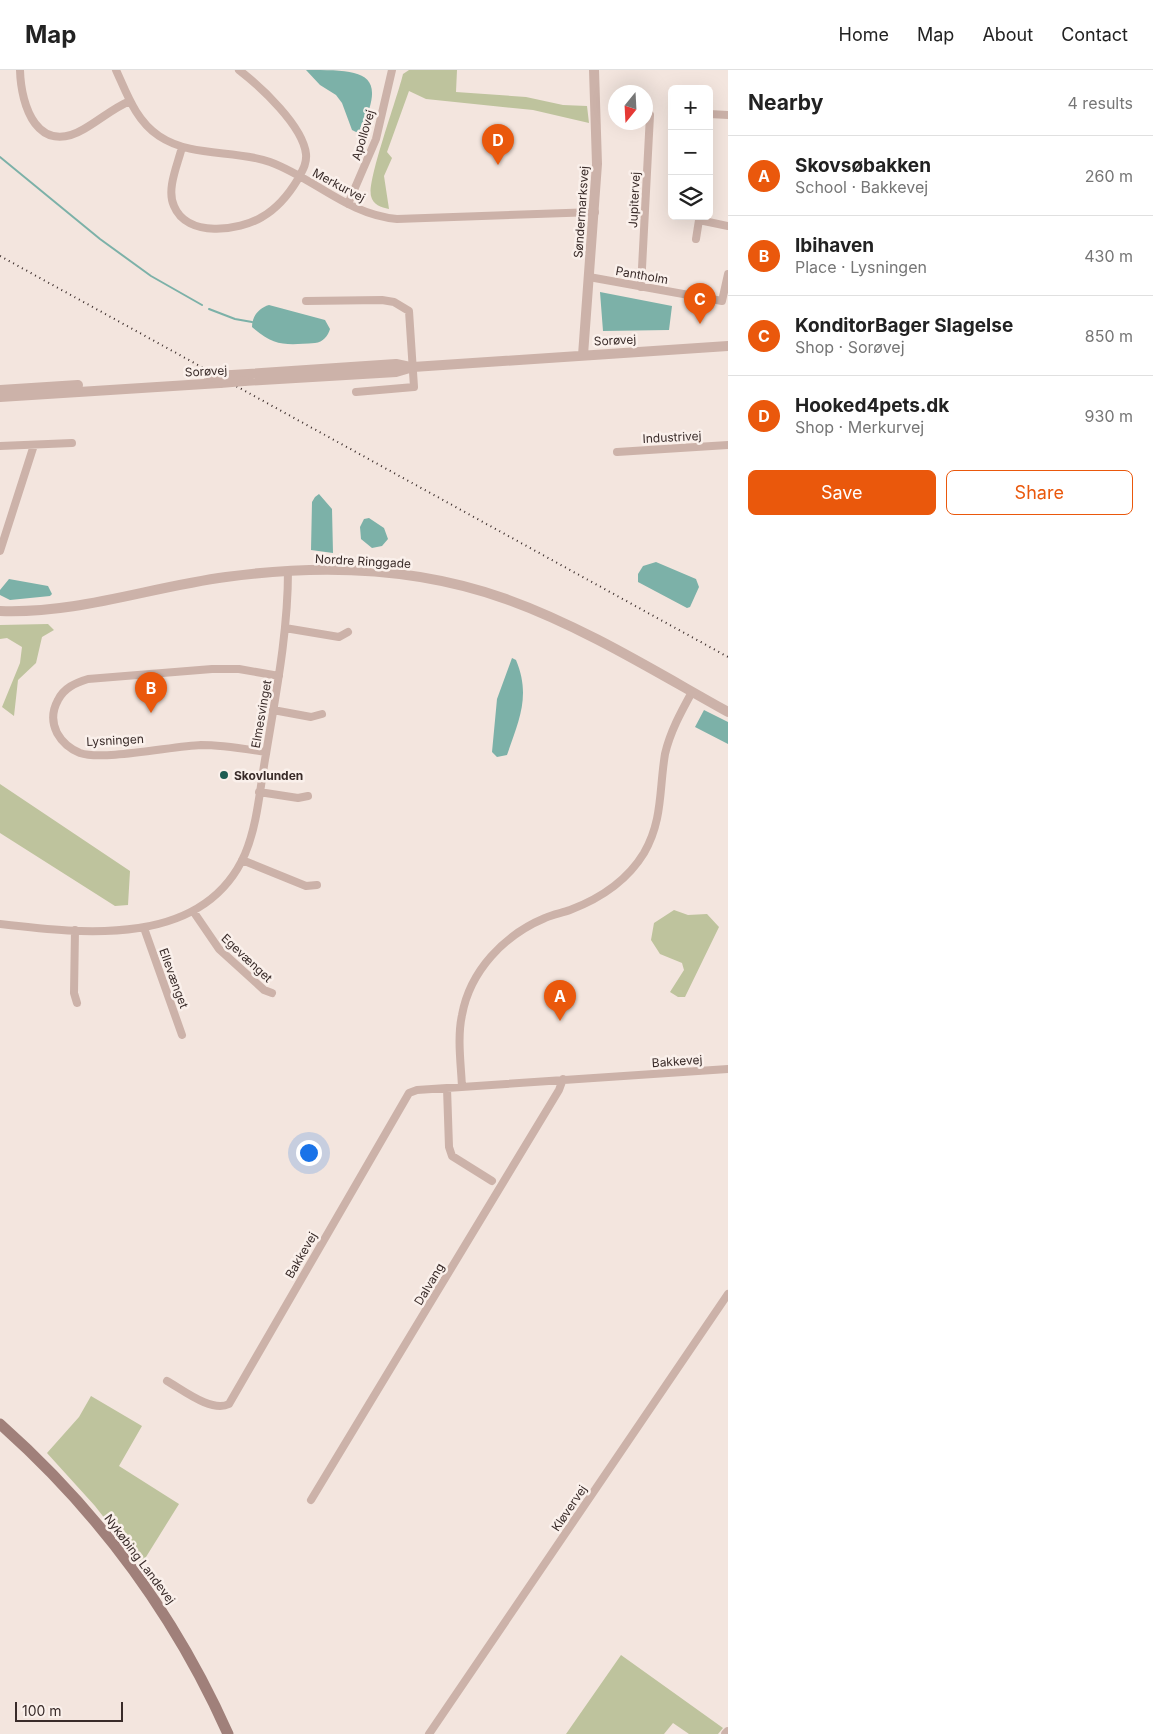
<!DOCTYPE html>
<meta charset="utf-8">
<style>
:root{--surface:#fff;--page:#f2f2f2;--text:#222;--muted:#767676;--line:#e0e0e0;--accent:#ea580c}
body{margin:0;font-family:Inter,sans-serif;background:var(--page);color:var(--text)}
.controls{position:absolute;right:15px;top:15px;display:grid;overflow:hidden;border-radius:8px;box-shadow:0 5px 20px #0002}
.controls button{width:45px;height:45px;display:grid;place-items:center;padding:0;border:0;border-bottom:1px solid var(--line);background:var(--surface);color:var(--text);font:25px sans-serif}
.compass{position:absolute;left:608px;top:15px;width:45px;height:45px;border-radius:50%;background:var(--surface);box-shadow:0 5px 20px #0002;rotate:198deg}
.scale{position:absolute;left:15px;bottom:12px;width:108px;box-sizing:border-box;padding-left:5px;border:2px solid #392b29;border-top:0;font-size:14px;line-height:18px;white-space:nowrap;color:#392b29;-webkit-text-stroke:4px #faf0eb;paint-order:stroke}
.you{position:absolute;left:308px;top:1082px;width:18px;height:18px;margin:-12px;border:4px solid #fff;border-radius:50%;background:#1a73e8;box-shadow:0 0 0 8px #1a73e833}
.badge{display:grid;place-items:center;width:32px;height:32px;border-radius:50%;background:var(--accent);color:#fff;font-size:16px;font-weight:700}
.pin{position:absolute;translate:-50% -41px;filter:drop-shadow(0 1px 2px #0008)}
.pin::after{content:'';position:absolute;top:26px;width:18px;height:15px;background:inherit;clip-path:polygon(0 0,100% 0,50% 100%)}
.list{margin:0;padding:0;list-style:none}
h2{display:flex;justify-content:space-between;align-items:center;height:65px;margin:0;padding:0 20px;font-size:21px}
h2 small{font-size:16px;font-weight:400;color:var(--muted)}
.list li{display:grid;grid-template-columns:32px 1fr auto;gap:15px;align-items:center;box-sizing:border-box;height:80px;padding:0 20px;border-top:1px solid var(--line)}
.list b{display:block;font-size:19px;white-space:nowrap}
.list p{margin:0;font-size:16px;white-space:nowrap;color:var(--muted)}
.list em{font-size:16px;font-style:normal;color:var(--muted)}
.actions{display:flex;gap:10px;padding:15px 20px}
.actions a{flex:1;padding:11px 0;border:1px solid var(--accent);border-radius:8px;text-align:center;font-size:18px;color:var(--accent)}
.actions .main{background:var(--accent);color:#fff}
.icon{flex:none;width:28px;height:28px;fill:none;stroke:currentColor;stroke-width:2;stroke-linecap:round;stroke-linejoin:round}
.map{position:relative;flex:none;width:728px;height:1664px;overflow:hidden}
header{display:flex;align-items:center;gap:30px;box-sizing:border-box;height:70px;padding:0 25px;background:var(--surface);border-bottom:1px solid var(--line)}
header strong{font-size:24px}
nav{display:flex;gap:28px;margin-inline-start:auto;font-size:18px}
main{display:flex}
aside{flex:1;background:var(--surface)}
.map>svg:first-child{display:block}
.green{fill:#bec39d}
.water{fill:#7cb1a8}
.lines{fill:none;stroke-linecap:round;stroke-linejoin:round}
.stream{stroke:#7cb1a8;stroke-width:2}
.minor{stroke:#ccb2a9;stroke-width:8}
.tertiary{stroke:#ccb2a9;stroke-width:10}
.secondary{stroke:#a0807a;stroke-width:11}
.rail{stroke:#392b29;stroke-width:2;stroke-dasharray:1 4;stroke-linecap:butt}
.tertiary-bridge{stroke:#ccb2a9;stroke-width:10}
.poi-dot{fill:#1d5c52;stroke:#faf0eb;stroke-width:2}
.labels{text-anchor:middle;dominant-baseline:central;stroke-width:5;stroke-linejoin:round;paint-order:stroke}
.street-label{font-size:12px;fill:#392b29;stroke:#faf0eb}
.poi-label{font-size:12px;font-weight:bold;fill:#392b29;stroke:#faf0eb;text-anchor:start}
</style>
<header>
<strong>Map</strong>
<nav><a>Home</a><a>Map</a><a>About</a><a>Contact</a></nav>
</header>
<main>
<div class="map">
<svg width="728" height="1664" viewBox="0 0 728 1664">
<rect width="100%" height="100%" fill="#f3e5de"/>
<path class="green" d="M409 0H457L456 22 526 27 563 35 587 36 589 53 533 40 426 29 409 21 387 82 392 88 384 106 389 139C381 137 373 135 371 126 367 110 398 26 403 4Z
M48 554 54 560 42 567 36 593 18 610 14 646 2 637 20 593 22 577 7 568 0 569V555Z
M0 714 130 801 128 835 115 836 0 763Z
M674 840 688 845 707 844 719 857 685 927H678L670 922 684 900 682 893 660 884 651 870 654 853Z
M91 1326 142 1356 119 1396 179 1434 141 1495 95 1436 47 1383 79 1347Z
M621 1585 723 1658 718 1664H689L673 1653 664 1664H566Z"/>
<path class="water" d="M306 0C361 0 390 0 360 61L356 62 352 60 342 33 336 25 320 15Z
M600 222 672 236 669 260 603 261Z
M269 235 325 250 330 259C328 266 323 272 315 273 286 275 275 277 252 257 252 246 259 238 269 235Z
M319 424 332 439 333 483 311 480 312 432 315 427Z
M369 448 384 458 388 469 382 476 372 478 361 469 360 457 364 449Z
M656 492 696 509 699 517 690 537 687 538 638 512V504L643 496Z
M9 509 48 516 52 524 50 526 10 530 0 525V520Z
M512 588 516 590C531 626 519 650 507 685L497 687 492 682 497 629Z
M704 640 728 652V674L695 657Z"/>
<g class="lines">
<path class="stream" d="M0 87 100 169 151 206 202 235
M209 239 235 249 252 252"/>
<path class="minor" d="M20 0C21 37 38 86 84 59 100 50 113 38 130 31
M116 0C127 24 136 51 159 66 192 88 234 79 270 92 314 108 348 145 397 149L595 142
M709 44 728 45
M182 77C178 94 166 119 174 136 187 168 239 161 262 147 278 138 289 124 298 109 302 101 307 94 306 84 303 56 261 17 239 0
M348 134 376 69 392 0
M696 169 699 150 728 156
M589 207 722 231 728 204
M641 217 650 45
M306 231 382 230 394 232 409 241 414 317 356 322
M0 376 72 373
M617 382 728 375
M0 481 34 375
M285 558 339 567 348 562
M273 640 311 647 322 644
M266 682C245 679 223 675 201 675 173 676 103 691 80 683 70 679 62 672 57 663 52 653 52 641 58 630 64 618 75 613 88 609L212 599H239L279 606
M259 722 298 728 308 726
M242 790 306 816 317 815
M193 841 219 879 264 920 272 923
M0 854C84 864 204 878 245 784 258 753 260 716 266 684 276 623 288 562 288 501
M144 858 182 965
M75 860 74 923 77 933
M462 1017C461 994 457 968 462 945 470 901 504 865 545 848 553 844 562 843 570 840 599 829 627 811 644 783 663 750 659 720 665 684 670 662 681 642 692 622
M447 1018 449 1077 452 1086 492 1111
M167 1311C183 1320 212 1343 229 1334L409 1023 417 1020 728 999
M311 1430 559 1020 563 1009
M429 1664 728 1224"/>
<path class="tertiary" d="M583 285 597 94 594 0
M232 305 396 294 410 297
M244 311 396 302 413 297 728 276
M0 320 78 315
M0 327 220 313
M0 541C78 544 150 517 226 507 320 494 417 497 506 529 584 557 656 602 728 642
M726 1664 728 1662"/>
<path class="secondary" d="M0 1354C97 1440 175 1545 228 1664"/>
<path class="rail" d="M0 186 728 587"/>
<path class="tertiary-bridge" d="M209 307 232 305
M220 313 244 311"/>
</g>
<circle class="poi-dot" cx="224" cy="705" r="5"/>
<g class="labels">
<g class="street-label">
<text transform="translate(363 65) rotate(-73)">Apollovej</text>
<text transform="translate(339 115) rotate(28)">Merkurvej</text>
<text transform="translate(634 130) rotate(-87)">Jupitervej</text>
<text transform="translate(581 142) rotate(-86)">Søndermarksvej</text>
<text transform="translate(642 205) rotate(10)">Pantholm</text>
<text transform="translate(615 270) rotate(-3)">Sorøvej</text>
<text transform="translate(206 301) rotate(-3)">Sorøvej</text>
<text transform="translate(672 367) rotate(-3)">Industrivej</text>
<text transform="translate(363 491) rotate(3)">Nordre Ringgade</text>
<text transform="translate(261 644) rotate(-80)">Elmesvinget</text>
<text transform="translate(115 670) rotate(-3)">Lysningen</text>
<text transform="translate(247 888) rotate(43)">Egevænget</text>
<text transform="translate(174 908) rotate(70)">Ellevænget</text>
<text transform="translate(677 991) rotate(-4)">Bakkevej</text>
<text transform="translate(301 1185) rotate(-60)">Bakkevej</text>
<text transform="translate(429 1214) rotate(-59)">Dalvang</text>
<text transform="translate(569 1438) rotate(-56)">Kløvervej</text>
<text transform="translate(140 1489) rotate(53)">Nykøbing Landevej</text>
</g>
<g class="poi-label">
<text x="234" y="705">Skovlunden</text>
</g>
</g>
</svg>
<div class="controls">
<button>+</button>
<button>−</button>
<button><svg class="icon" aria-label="layers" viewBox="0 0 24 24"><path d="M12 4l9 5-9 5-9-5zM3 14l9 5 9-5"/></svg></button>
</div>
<svg class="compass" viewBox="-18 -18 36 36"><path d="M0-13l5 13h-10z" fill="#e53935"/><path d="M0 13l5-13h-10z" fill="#767676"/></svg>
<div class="scale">100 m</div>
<div class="you"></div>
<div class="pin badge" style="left:560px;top:951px">A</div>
<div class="pin badge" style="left:151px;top:643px">B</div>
<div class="pin badge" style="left:700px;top:254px">C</div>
<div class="pin badge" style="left:498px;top:95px">D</div>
</div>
<aside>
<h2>Nearby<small>4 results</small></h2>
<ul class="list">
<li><span class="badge">A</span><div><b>Skovsøbakken</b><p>School · Bakkevej</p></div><em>260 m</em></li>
<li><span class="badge">B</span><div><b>Ibihaven</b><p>Place · Lysningen</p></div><em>430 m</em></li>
<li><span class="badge">C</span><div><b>KonditorBager Slagelse</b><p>Shop · Sorøvej</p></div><em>850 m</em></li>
<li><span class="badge">D</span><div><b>Hooked4pets.dk</b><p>Shop · Merkurvej</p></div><em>930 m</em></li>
</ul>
<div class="actions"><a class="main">Save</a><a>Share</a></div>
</aside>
</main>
